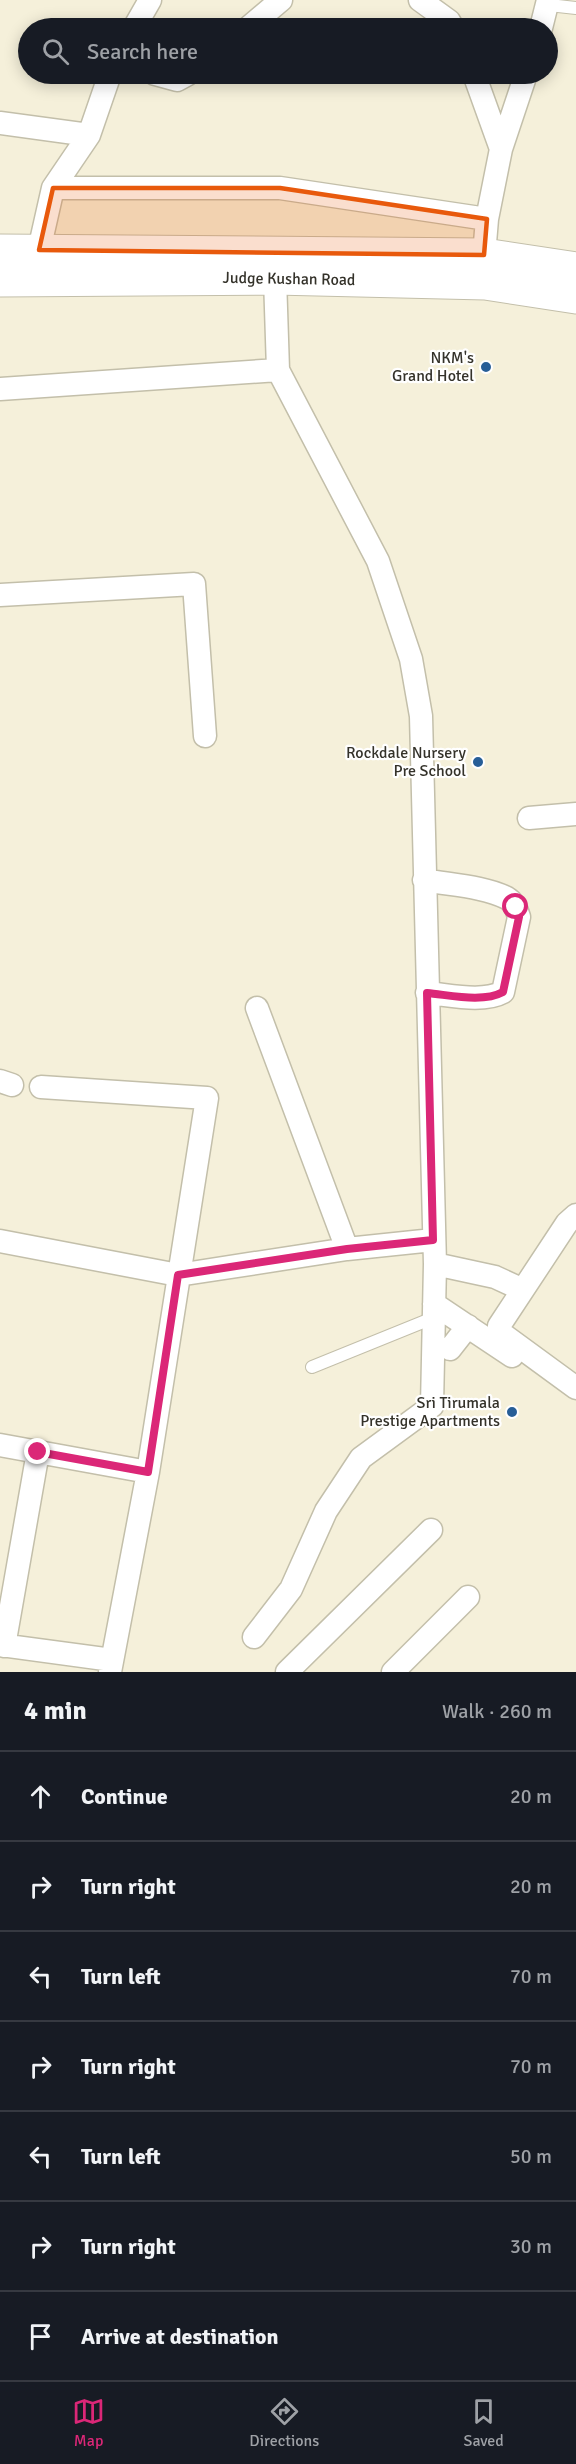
<!DOCTYPE html>
<meta charset="utf-8">
<style>
:root{--surface:#171b24;--page:#242831;--text:#f1f3f6;--muted:#9ea1a6;--line:#363941;--accent:#db2777}
body{margin:0;font-family:Signika,sans-serif;background:var(--page);color:var(--text)}
.stop{position:absolute;width:18px;height:18px;margin:-14px;border:4px solid #db2777;border-radius:50%;background:#fff}
.stop.end{background:#db2777;border-color:#fff;box-shadow:0 2px 6px #0008}
.list{margin:0;padding:0;list-style:none}
h2{display:flex;justify-content:space-between;align-items:center;height:78px;margin:0;padding:0 24px;font-size:26px}
h2 small{font-size:20px;font-weight:400;color:var(--muted)}
.list li{display:grid;grid-template-columns:39px 1fr auto;gap:18px;align-items:center;box-sizing:border-box;height:90px;padding:0 24px;border-top:2px solid var(--line)}
.list b{display:block;font-size:22px;white-space:nowrap}
.list em{font-size:20px;font-style:normal;color:var(--muted)}
.icon{flex:none;width:33px;height:33px;fill:none;stroke:currentColor;stroke-width:2;stroke-linecap:round;stroke-linejoin:round}
.map{position:relative;flex:none;width:576px;height:1672px;overflow:hidden}
.search{position:absolute;background:var(--surface);box-shadow:0 3px 15px #0003;left:18px;right:18px;top:18px;height:66px;display:flex;align-items:center;gap:15px;box-sizing:border-box;padding:0 21px;border-radius:33px;color:var(--muted);font-size:22px}
.sheet{height:708px;background:var(--surface)}
nav{display:flex;justify-content:space-around;align-items:center;box-sizing:border-box;height:84px;border-top:2px solid var(--line);background:var(--surface);font-size:16px;color:var(--muted)}
nav a{display:grid;justify-items:center;gap:3px}
nav .on{color:var(--accent)}
.map>svg:first-child{display:block}
.lines{fill:none;stroke-linecap:round;stroke-linejoin:round}
.service-casing{stroke:#c3bfaa;stroke-width:14}
.minor-casing{stroke:#c3bfaa;stroke-width:25}
.secondary-casing{stroke:#c3bfaa;stroke-width:35}
.service{stroke:#fff;stroke-width:12}
.minor{stroke:#fff;stroke-width:22}
.secondary{stroke:#fff;stroke-width:33}
.route{stroke:#db2777;stroke-width:8}
.marked{fill:#e8590c;fill-opacity:0.2;stroke:#e8590c;stroke-width:4.5;stroke-linejoin:round}
.poi-dot{fill:#275e97;stroke:#fff;stroke-width:2}
.labels{text-anchor:middle;dominant-baseline:central;stroke-width:4.5;stroke-linejoin:round;paint-order:stroke}
.street-label{font-size:16px;fill:#34322a;stroke:#fff}
.poi-label{font-size:16px;fill:#34322a;stroke:#fff;text-anchor:end}
</style>
<div class="map">
<svg width="576" height="1672" viewBox="0 0 576 1672">
<rect width="100%" height="100%" fill="#f5f0da"/>
<g class="lines">
<g class="service-casing">
<path id="service" d="M549 5 576 8
M312 1367 433 1318"/>
</g>
<g class="minor-casing">
<path id="minor" d="M420 0 449 21 453 28
M134 28 150 0
M248 28 281 0
M541 28 548 0
M155 74 177 80 188 74
M474 74 501 149
M0 123 89 135
M53 188H280L487 219
M39 250 53 188 89 135 110 74
M484 255 487 219 501 149 526 74
M0 389 278 370
M0 595 194 584 205 736
M529 818 576 814
M424 880C450 885 483 886 507 898 514 902 517 910 519 917L503 992C483 1003 450 995 427 993
M257 1008 347 1249
M0 1081 12 1085
M41 1087 207 1098 148 1472 110 1672
M576 1215 567 1223 499 1326 501 1333 576 1388
M0 1241 178 1275 347 1249 433 1240
M435 1264 495 1277 521 1289
M434 1304 512 1356
M450 1349 468 1326
M0 1445 148 1472
M254 1637 291 1589 326 1511 361 1458 432 1406 435 1264 421 716 411 659 378 561 278 370 275 278
M0 1645 112 1660
M4 1646 38 1452
M287 1672 431 1530
M393 1672 468 1597"/>
</g>
<g class="secondary-casing">
<path id="secondary" d="M0 251 484 255 576 269
M0 280 275 278 485 283 576 297"/>
</g>
<use href="#service" class="service"/>
<use href="#minor" class="minor"/>
<use href="#secondary" class="secondary"/>
</g>
<g class="lines">
<path class="route" d="M38 1452 148 1472 178 1275 347 1249 433 1240 427 993C450 995 483 1003 503 992L519 917 516 907"/>
</g>
<path class="marked" d="M53 188H280L487 219 484 255 39 250Z"/>
<g class="poi-dot">
<circle cx="486" cy="367" r="6"/>
<circle cx="478" cy="762" r="6"/>
<circle cx="512" cy="1412" r="6"/>
</g>
<g class="labels">
<g class="street-label">
<text transform="translate(289 279) rotate(1)">Judge Kushan Road</text>
</g>
<g class="poi-label">
<text x="474" y="358">NKM's<tspan x="474" dy="18">Grand Hotel</tspan></text>
<text x="466" y="753">Rockdale Nursery<tspan x="466" dy="18">Pre School</tspan></text>
<text x="500" y="1403">Sri Tirumala<tspan x="500" dy="18">Prestige Apartments</tspan></text>
</g>
</g>
</svg>
<div class="stop" style="left:516px;top:907px"></div>
<div class="stop end" style="left:38px;top:1452px"></div>
<div class="search"><svg class="icon" aria-label="search" viewBox="0 0 24 24"><circle cx="10" cy="10" r="6"/><path d="M15 15l6 6"/></svg>Search here</div>
</div>
<section class="sheet">
<h2>4 min<small>Walk · 260 m</small></h2>
<ul class="list">
<li><svg class="icon" aria-label="ahead" viewBox="0 0 24 24"><path d="M12 20V5M6 11l6-6 6 6"/></svg><div><b>Continue</b></div><em>20 m</em></li>
<li><svg class="icon" aria-label="right" viewBox="0 0 24 24"><path d="M7 20v-9h11M14 6l5 5-5 5"/></svg><div><b>Turn right</b></div><em>20 m</em></li>
<li><svg class="icon" aria-label="left" viewBox="0 0 24 24"><path d="M17 20v-9H6M10 6l-5 5 5 5"/></svg><div><b>Turn left</b></div><em>70 m</em></li>
<li><svg class="icon" aria-label="right" viewBox="0 0 24 24"><path d="M7 20v-9h11M14 6l5 5-5 5"/></svg><div><b>Turn right</b></div><em>70 m</em></li>
<li><svg class="icon" aria-label="left" viewBox="0 0 24 24"><path d="M17 20v-9H6M10 6l-5 5 5 5"/></svg><div><b>Turn left</b></div><em>50 m</em></li>
<li><svg class="icon" aria-label="right" viewBox="0 0 24 24"><path d="M7 20v-9h11M14 6l5 5-5 5"/></svg><div><b>Turn right</b></div><em>30 m</em></li>
<li><svg class="icon" aria-label="arrive" viewBox="0 0 24 24"><path d="M6 21V4h12l-3 4 3 4H6"/></svg><div><b>Arrive at destination</b></div></li>
</ul>
</section>
<nav>
<a class="on"><svg class="icon" aria-label="map" viewBox="0 0 24 24"><path d="M3 6l6-2 6 2 6-2v14l-6 2-6-2-6 2zM9 4v14M15 6v14"/></svg>Map</a>
<a><svg class="icon" aria-label="directions" viewBox="0 0 24 24"><path d="M12 3l9 9-9 9-9-9zM9 14v-3h6M13 9l2 2-2 2"/></svg>Directions</a>
<a><svg class="icon" aria-label="saved" viewBox="0 0 24 24"><path d="M7 4h10v16l-5-4-5 4z"/></svg>Saved</a>
</nav>
